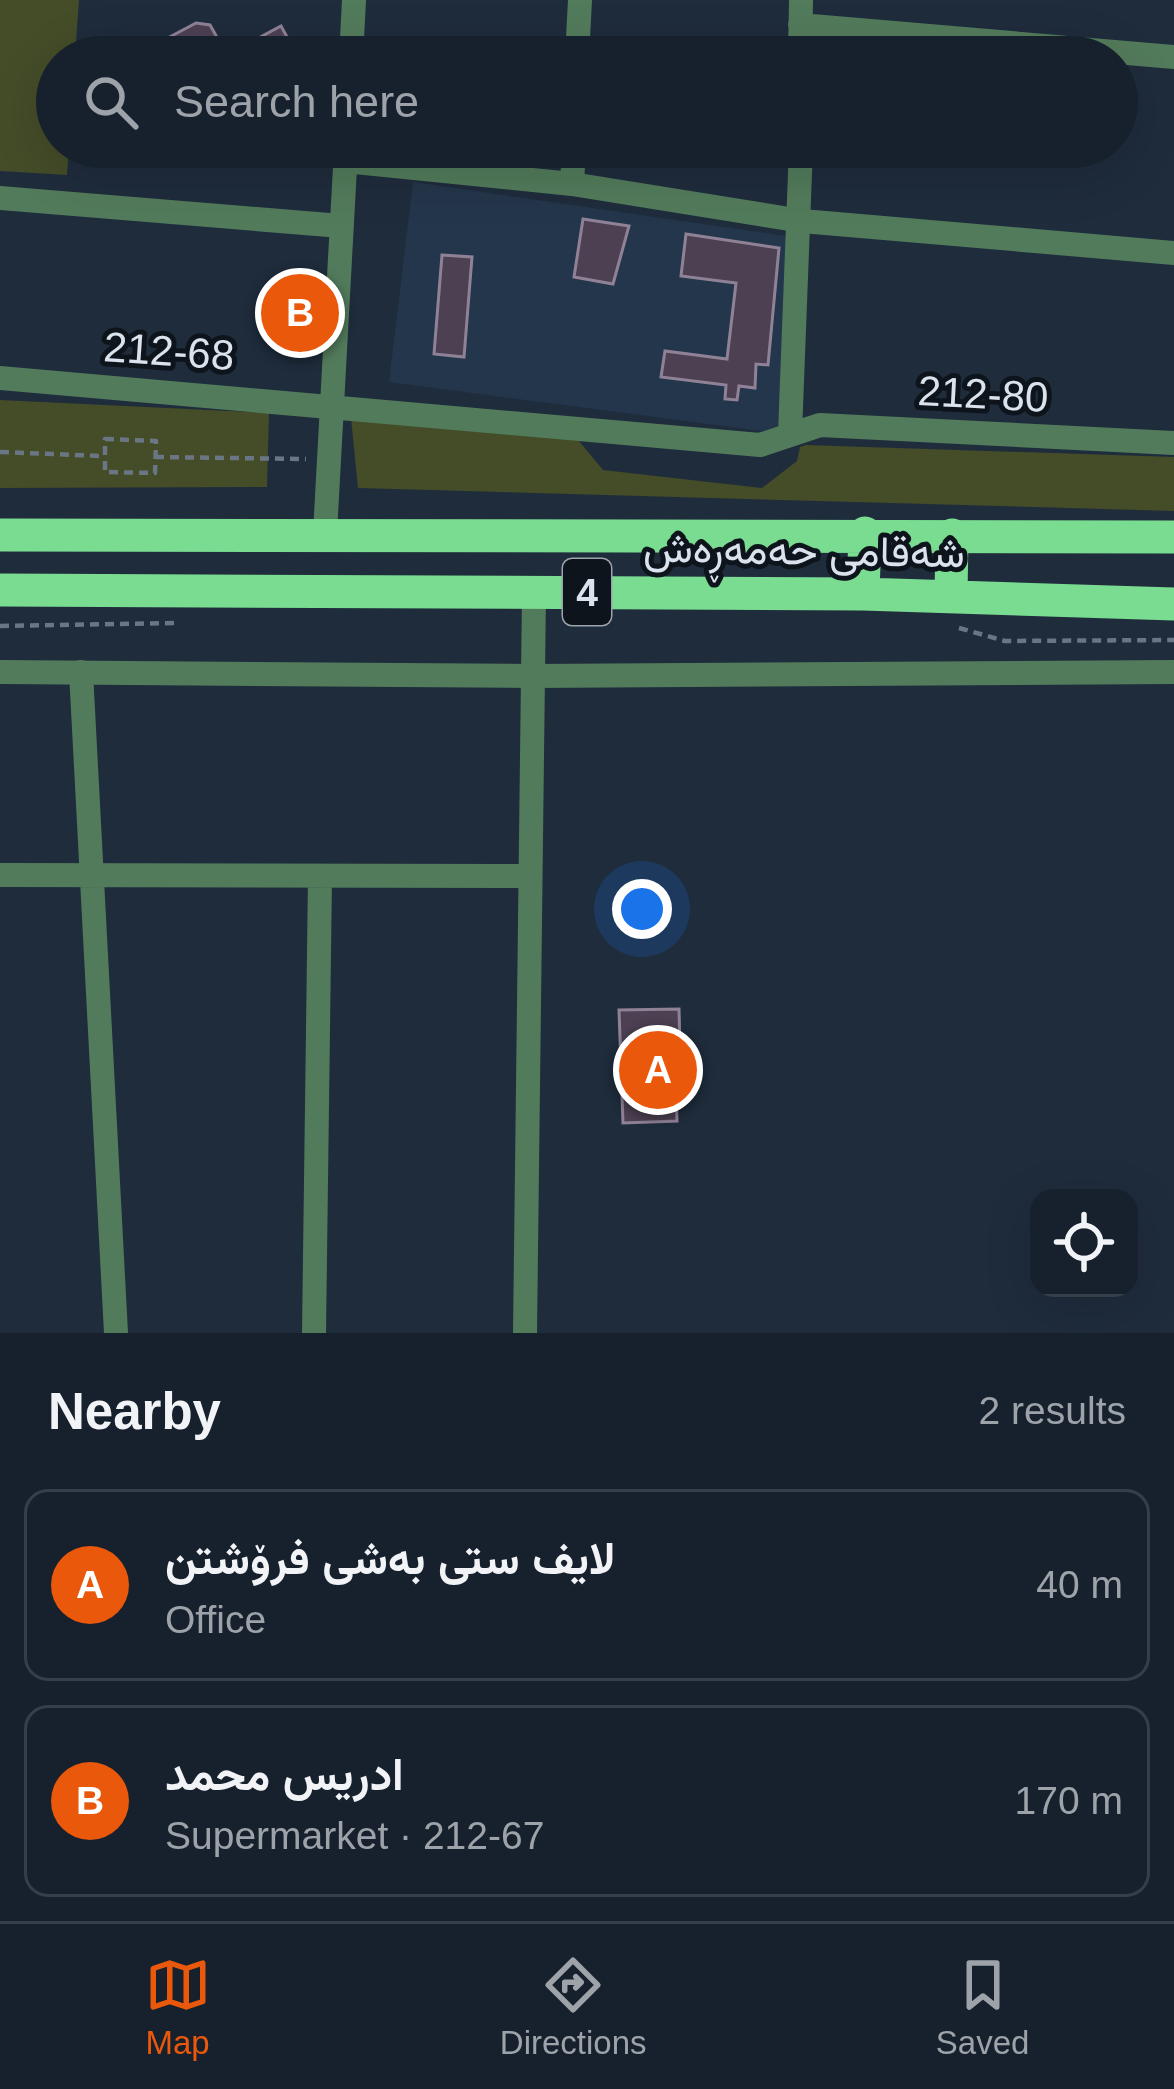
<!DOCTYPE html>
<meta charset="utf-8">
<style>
:root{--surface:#17212d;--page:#242e39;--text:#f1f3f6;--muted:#9ea3aa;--line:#363e49;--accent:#ea580c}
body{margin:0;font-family:Arial,Vazirmatn,sans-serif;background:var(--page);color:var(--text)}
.controls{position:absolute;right:36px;bottom:36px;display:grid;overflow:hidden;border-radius:24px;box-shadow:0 12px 48px #0002}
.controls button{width:108px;height:108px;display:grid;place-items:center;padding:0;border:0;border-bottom:3px solid var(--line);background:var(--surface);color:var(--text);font:60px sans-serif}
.you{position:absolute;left:642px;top:909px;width:42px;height:42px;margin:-30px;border:9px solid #fff;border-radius:50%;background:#1a73e8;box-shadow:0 0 0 18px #1a73e833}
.badge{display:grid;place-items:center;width:78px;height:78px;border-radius:50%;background:var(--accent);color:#fff;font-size:39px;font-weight:700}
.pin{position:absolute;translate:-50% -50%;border:6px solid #fff;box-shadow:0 3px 12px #0006}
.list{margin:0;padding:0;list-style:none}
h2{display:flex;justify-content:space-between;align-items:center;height:156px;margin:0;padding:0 48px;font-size:51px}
h2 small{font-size:39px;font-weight:400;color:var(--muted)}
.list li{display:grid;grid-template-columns:78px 1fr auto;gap:36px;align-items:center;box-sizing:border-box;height:192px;margin:0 24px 24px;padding:0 24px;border:3px solid var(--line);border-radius:24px}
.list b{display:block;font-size:45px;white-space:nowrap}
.list p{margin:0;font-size:39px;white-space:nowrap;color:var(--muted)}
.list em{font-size:39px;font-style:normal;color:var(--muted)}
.icon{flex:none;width:66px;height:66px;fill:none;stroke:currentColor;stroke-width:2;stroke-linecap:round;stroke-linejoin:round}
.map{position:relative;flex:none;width:1174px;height:1333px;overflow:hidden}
.search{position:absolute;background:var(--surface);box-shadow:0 12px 48px #0002;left:36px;right:36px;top:36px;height:132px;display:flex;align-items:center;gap:30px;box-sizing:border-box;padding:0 42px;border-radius:66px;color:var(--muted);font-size:45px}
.sheet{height:588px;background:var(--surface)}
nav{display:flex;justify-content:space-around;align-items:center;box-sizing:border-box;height:168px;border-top:3px solid var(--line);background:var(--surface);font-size:33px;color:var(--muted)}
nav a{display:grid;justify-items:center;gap:6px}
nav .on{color:var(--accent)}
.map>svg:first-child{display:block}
.built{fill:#24364b}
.green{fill:#444c28}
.building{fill:#4c4052;stroke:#908296;stroke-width:3}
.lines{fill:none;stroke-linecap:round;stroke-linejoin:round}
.path{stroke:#6b7684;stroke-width:4.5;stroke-dasharray:9 6;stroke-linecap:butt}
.minor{stroke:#527b5b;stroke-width:24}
.tertiary{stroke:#527b5b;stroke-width:24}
.trunk{stroke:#79dc90;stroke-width:33}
.labels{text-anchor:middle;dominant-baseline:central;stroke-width:10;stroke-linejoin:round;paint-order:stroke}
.shield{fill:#0e141b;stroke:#9da4ae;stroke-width:3}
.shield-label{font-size:39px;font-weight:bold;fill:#dae2ed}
.street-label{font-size:42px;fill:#dae2ed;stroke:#0e141b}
</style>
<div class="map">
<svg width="1174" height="1333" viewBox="0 0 1174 1333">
<rect width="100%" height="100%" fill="#1f2c3c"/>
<path class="built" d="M413 182 794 237 777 433 389 382Z"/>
<path class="green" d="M0 0H79L75 57H57V147H69L67 175 0 171Z
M0 400 269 413 267 487 0 488Z
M389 414 579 441 603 470 762 488 797 461 800 447 806 445 1174 457V511L358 488 351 418Z"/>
<path class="building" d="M196 23 210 25 227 55 281 26 298 57H132Z
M160 147H186L167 159Z
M583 219 629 226 613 284 574 277Z
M686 234 779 248 768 365 756 364 755 388 739 386 737 400 725 399 726 385 661 377 665 351 727 359 736 283 681 276Z
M442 255 472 257 464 357 434 354Z
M679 1009 680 1048H694L695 1092 676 1093 677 1121 623 1123 619 1010Z"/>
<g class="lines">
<path class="path" d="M105 439 156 441 155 473 105 472Z
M0 452 102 456
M155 457 306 459
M0 626 180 623
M959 628 1005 641 1174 640"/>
<path class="minor" d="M800 25 1174 57
M351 57 354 0
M577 57 580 0
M800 57 801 0
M345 161 572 184 802 221 1174 253
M572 184 574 147
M0 198 341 226
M0 378 760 445 820 425 1174 443
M790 433 801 147
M325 533 346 149
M81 672 116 1333
M0 875 530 876
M314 1333 320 877
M525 1333 534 592"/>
<path class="tertiary" d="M0 672 532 676 1174 672"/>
<path class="trunk" d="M0 535 1174 537
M0 590 863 594 1174 604
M863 594 865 533
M951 596 952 535"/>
</g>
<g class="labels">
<rect class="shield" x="563" y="559" width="48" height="66" rx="9"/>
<g class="shield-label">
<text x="587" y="592">4</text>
</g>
<g class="street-label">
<text transform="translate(169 351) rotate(4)">212-68</text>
<text transform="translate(983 394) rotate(3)">212-80</text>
<text transform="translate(804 550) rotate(1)">شەقامی حەمەڕەش</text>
</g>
</g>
</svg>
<div class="controls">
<button><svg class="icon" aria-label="locate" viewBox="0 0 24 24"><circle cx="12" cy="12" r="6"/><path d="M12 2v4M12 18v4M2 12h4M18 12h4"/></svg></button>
</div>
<div class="you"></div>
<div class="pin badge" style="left:658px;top:1070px">A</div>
<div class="pin badge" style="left:300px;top:313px">B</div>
<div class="search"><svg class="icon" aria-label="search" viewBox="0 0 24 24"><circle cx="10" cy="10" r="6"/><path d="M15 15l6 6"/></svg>Search here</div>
</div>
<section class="sheet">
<h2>Nearby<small>2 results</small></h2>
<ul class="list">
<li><span class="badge">A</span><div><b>لایف ستی بەشی فرۆشتن</b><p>Office</p></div><em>40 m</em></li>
<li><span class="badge">B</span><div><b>ادريس محمد</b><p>Supermarket · 212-67</p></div><em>170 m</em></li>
</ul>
</section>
<nav>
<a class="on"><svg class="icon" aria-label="map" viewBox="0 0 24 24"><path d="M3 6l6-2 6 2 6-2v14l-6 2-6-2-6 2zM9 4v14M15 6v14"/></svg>Map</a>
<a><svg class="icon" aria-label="directions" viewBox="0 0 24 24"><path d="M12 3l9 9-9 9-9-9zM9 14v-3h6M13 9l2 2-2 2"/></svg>Directions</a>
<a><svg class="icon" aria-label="saved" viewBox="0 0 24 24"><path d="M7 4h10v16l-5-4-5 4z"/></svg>Saved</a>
</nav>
